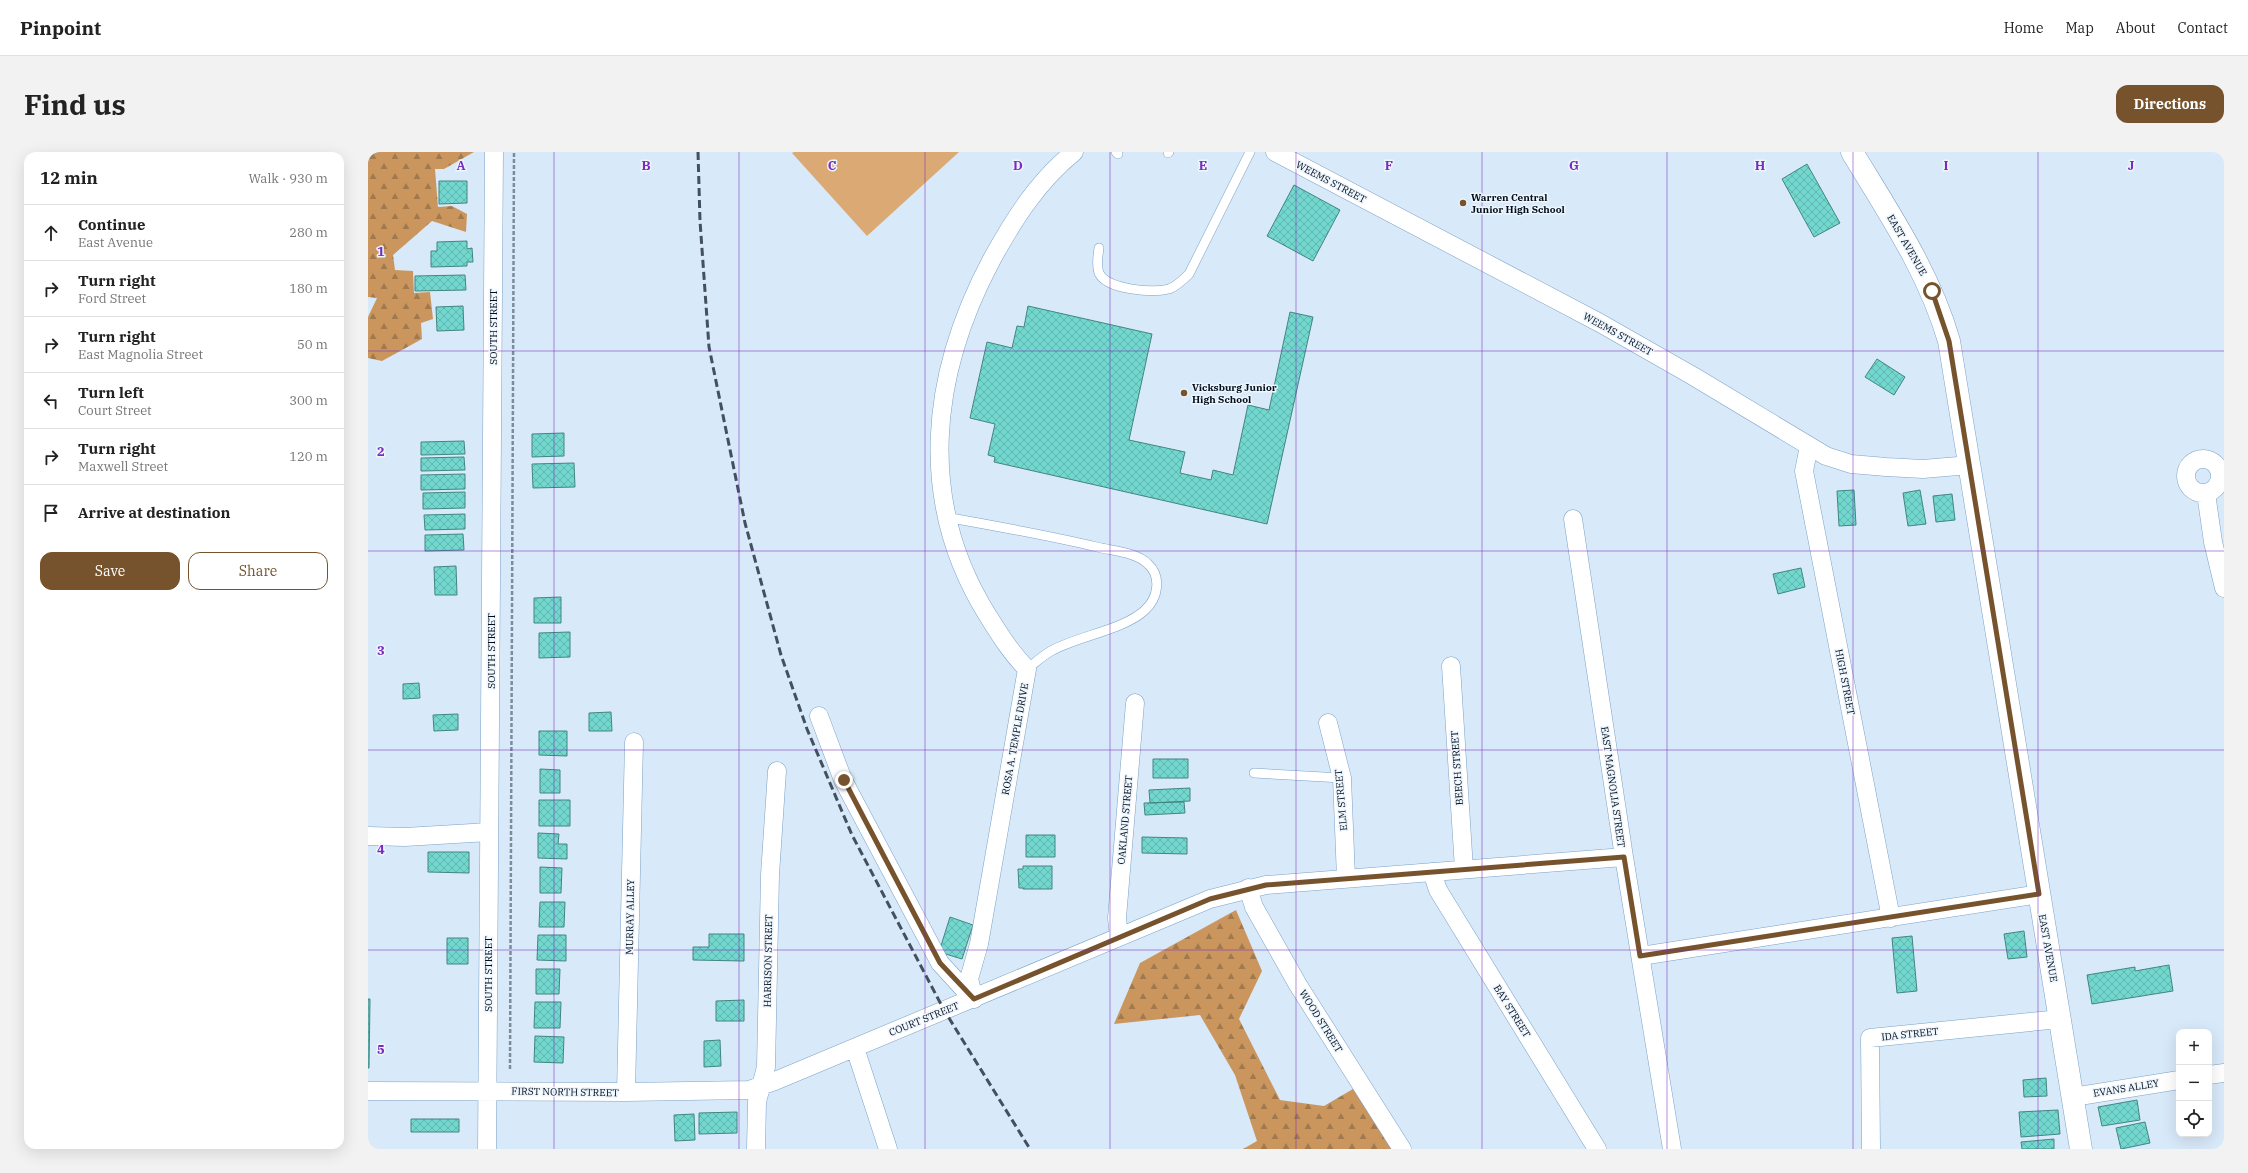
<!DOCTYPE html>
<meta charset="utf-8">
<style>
:root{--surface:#fff;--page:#f2f2f2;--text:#222;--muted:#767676;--line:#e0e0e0;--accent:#76532c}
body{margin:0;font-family:"IBM Plex Serif",serif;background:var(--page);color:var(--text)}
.controls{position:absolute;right:12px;bottom:12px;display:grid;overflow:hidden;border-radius:8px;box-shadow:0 4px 16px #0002}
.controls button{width:36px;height:36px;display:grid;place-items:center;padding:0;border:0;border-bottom:1px solid var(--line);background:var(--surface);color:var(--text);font:20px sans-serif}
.stop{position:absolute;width:12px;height:12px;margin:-9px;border:3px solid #76532c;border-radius:50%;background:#fff}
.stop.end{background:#76532c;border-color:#fff;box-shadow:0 1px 4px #0008}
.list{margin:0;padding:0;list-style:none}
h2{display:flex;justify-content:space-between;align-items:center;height:52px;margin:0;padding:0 16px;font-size:17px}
h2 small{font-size:13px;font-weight:400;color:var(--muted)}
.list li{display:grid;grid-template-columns:26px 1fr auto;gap:12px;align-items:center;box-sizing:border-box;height:56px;padding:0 16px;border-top:1px solid var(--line)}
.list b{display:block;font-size:15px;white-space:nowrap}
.list p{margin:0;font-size:13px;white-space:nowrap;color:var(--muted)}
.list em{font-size:13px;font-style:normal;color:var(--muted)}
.actions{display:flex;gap:8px;padding:12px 16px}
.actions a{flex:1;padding:9px 0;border:1px solid var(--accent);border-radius:12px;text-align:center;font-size:14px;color:var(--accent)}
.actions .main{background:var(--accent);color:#fff}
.icon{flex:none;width:22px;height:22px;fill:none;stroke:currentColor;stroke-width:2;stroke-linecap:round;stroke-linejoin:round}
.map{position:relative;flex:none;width:1856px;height:997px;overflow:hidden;border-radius:12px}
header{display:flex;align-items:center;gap:24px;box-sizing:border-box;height:56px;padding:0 20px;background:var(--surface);border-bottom:1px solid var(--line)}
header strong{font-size:19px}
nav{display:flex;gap:22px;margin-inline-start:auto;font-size:14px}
.intro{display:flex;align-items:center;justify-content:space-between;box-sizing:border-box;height:96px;padding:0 24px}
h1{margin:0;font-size:28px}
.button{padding:10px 18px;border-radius:12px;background:var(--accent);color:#fff;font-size:14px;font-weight:700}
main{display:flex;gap:24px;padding:0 24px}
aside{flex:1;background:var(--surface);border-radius:12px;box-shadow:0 4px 16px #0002}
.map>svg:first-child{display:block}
.green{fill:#daa974}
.forest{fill:url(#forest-firs)}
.building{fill:url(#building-cross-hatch);stroke:#428680}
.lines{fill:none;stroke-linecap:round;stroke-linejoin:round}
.lane-casing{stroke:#7ba2c7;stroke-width:10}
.street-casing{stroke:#7ba2c7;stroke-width:19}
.secondary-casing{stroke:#7ba2c7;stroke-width:23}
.path{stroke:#7d8c9a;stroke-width:2.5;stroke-dasharray:4 2;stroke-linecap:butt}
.lane{stroke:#fff;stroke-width:9}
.street{stroke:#fff;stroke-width:18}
.secondary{stroke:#fff;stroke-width:22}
.rail{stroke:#43505e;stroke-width:3;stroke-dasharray:8 4;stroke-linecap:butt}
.route{stroke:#76532c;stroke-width:5}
.grid{fill:none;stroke:#7b2cbf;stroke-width:1;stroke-opacity:0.55}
.poi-dot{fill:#76532c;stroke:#edf5fd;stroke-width:1.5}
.labels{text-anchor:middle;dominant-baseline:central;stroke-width:3;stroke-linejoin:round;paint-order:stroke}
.street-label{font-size:10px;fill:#020d1a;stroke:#edf5fd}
.poi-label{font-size:10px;font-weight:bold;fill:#020d1a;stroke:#edf5fd;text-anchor:start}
.grid-label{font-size:13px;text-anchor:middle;font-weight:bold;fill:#7b2cbf;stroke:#edf5fd;stroke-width:3;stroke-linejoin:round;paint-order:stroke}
</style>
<header>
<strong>Pinpoint</strong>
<nav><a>Home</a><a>Map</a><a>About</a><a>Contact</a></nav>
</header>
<div class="intro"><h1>Find us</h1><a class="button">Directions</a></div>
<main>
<aside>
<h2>12 min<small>Walk · 930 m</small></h2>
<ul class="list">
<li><svg class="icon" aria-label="ahead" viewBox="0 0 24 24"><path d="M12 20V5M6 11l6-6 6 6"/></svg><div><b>Continue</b><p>East Avenue</p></div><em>280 m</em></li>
<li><svg class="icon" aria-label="right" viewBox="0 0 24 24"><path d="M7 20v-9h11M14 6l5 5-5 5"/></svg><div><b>Turn right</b><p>Ford Street</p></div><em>180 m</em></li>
<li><svg class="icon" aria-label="right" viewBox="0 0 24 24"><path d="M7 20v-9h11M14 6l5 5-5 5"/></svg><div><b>Turn right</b><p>East Magnolia Street</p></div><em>50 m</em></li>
<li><svg class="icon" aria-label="left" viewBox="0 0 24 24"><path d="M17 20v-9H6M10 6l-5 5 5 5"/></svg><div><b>Turn left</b><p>Court Street</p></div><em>300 m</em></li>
<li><svg class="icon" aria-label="right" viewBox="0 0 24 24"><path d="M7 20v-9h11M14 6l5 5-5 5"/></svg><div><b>Turn right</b><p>Maxwell Street</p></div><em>120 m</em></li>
<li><svg class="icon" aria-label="arrive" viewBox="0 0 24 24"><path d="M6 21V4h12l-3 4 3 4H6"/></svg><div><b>Arrive at destination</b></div></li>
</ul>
<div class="actions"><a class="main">Save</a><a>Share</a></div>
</aside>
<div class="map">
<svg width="1856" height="997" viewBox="0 0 1856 997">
<defs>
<pattern id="forest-firs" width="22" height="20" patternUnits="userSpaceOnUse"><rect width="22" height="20" fill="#ca965e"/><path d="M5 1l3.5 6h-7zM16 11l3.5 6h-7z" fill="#a2794d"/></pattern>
<pattern id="building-cross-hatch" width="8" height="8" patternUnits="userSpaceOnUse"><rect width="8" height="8" fill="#72d7ce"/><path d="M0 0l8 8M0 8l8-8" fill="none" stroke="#61b7b0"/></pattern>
</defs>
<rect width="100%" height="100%" fill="#d8e9f9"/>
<path class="green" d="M426 0H591L499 84 424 1Z"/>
<path class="forest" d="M0 0H106L76 17H67L70 55 84 54 99 62 98 80 64 69 25 103 27 118 45 119 46 141 62 140 65 167 53 171 54 187 14 209 0 206V165L9 146 0 145Z
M868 758 894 819 871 867 912 948 956 954 990 934 1028 997H875L889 989 867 923 832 863 746 872 772 811Z"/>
<path class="building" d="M1439 12 1472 71 1446 85 1414 27Z
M71 29H99V51L71 52Z
M926 33 972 58 945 109 899 84Z
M99 89V97L104 96 105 110H99V114L63 115V99H69V90Z
M97 123 98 138 47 139V124Z
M95 154 96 178 69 179 68 155Z
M660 154 784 182 761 288 817 300 812 321 843 328 845 318 865 323 880 253 901 258 922 160 945 165 899 372 626 310 627 305 620 303 627 272 602 266 619 190 644 196 649 174 656 175Z
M1509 207 1537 225 1526 243 1497 225Z
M196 281V304L164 305V282Z
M96 289 97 302 53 303V290Z
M96 305 97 318 53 319V306Z
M206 311 207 335 165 336 164 312Z
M97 322V337L53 338V323Z
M1486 338 1488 373 1471 374 1469 339Z
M1552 338 1558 372 1540 374 1535 341Z
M97 340V356L55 357V341Z
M1584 342 1587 368 1568 370 1565 344Z
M97 362V377L57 378 56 363Z
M95 382 96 398 57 399V383Z
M88 414 89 443H67L66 415Z
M1433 416 1437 435 1410 442 1405 422Z
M193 445V471H166V446Z
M202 480V505L171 506V481Z
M51 531 52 546 35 547V532Z
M243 560 244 579H221V561Z
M90 562V578L66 579 65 563Z
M171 579H199V604L171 603Z
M785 607H820V626H785Z
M172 617 192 618V641H172Z
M822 636V649L782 651 781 638Z
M171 648H202V674H171Z
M816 650 817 661 777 663 776 651Z
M170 681 191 682 190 692H199V707L170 706Z
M658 683H687V705H658Z
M774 685 819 686V702L774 701Z
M60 700H101V721L60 720Z
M655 714H684V737H655V736H651L650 717H655Z
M172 715 194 716 193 741H172Z
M172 750H197L196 775H171Z
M582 765 605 773 594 807 571 800Z
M1656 779 1659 805 1640 807 1636 782Z
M341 782H376V809L325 808V795H341Z
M170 783H198V809L169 808Z
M1544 784 1549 839 1529 841 1524 786Z
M79 786H100V812H79Z
M1801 813 1805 839 1724 852 1719 823 1767 815V819Z
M168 817H192L191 842H168Z
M0 847H2L1 916H0Z
M376 848V869H348V849Z
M167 850H193L192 876H166Z
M167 884 196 885 195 911 166 910Z
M352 888 353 914 336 915V889Z
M1678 926 1679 944 1656 945 1655 928Z
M1769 948 1772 968 1734 974 1730 955Z
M1690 958 1692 982 1653 985 1651 960Z
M369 960V981L331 982V961Z
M326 962 327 988 307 989 306 963Z
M43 967H91V980H43Z
M1777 970 1782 991 1753 997 1748 976Z
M1686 987V997H1654L1653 990Z"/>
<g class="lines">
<g class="lane-casing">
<path id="lane" d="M748 0 750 2
M800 1 801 0
M731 96C730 104 728 113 731 121 739 138 785 141 801 137 809 134 815 128 821 122L882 0
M577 365C628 374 679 383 729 395 745 399 768 400 780 412 794 425 790 446 777 458 756 478 709 484 683 499 674 504 667 511 659 517
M886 621 974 626"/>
</g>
<g class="street-casing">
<path id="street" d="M907 0 1232 171 1325 224 1458 304 1483 312 1518 315 1555 317 1602 313
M1441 294 1436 319 1523 766
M1818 324a17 17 0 1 1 34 0a17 17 0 1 1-34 0Z
M1838 341 1845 390 1856 436
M1205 367 1256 705 1304 997
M1083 514 1096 717
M451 564 475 628 572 811 605 847
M960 571 974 626 978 726
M0 684 37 685 121 680
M1064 720 1070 738 1229 997
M880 736 886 755 930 833 1034 997
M751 785 749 766 767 551
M1273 804 1671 742
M606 847 601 827 611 792 659 517C643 501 632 483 620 464 548 349 562 223 624 107 646 67 670 29 706 0
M487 896 520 997
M1841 923 1856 921
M0 939 258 940 381 938 407 929 842 747 898 733 1256 705
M258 940 266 590
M1705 945 1811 928
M119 997 126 0
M388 997 389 950 398 915 402 723 409 619
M1503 997 1502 886 1692 867"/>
</g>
<g class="secondary-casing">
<path id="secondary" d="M1484 0C1521 61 1561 120 1581 189L1713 997"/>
</g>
<path class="path" d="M142 917 146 0"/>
<use href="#lane" class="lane"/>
<use href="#street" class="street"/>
<use href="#secondary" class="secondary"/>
<path class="rail" d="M330 0 332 69 341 195 377 371 413 503 439 577 484 683 576 858 662 997"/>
</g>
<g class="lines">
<path class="route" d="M476 628 572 811 606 847 842 747 898 733 1256 705 1272 804 1671 742 1581 189 1564 139"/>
</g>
<path class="grid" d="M186 0V997M371 0V997M557 0V997M742 0V997M928 0V997M1114 0V997M1299 0V997M1485 0V997M1670 0V997M0 199H1856M0 399H1856M0 598H1856M0 798H1856"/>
<g class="poi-dot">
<circle cx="1095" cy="51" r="4"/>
<circle cx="816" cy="241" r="4"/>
</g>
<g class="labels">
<g class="street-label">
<text transform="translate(963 30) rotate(28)">WEEMS STREET</text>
<text transform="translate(1539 93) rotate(60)">EAST AVENUE</text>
<text transform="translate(125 175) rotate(-90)">SOUTH STREET</text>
<text transform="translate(1250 182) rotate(29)">WEEMS STREET</text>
<text transform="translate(123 499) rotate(-90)">SOUTH STREET</text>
<text transform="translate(1477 530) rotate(79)">HIGH STREET</text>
<text transform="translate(647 587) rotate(-80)">ROSA A. TEMPLE DRIVE</text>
<text transform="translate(1089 616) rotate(-94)">BEECH STREET</text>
<text transform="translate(1245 635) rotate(82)">EAST MAGNOLIA STREET</text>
<text transform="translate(973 648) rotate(-95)">ELM STREET</text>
<text transform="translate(757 668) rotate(-85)">OAKLAND STREET</text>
<text transform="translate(262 765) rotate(-89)">MURRAY ALLEY</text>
<text transform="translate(1680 796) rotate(80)">EAST AVENUE</text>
<text transform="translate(400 809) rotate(-89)">HARRISON STREET</text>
<text transform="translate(120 822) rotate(-90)">SOUTH STREET</text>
<text transform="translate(1144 859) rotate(58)">BAY STREET</text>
<text transform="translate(556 867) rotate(-22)">COURT STREET</text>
<text transform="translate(953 869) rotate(58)">WOOD STREET</text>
<text transform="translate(1542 882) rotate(-6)">IDA STREET</text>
<text transform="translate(1758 936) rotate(-9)">EVANS ALLEY</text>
<text transform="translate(197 940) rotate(1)">FIRST NORTH STREET</text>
</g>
<g class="poi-label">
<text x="1103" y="45">Warren Central<tspan x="1103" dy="12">Junior High School</tspan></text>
<text x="824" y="235">Vicksburg Junior<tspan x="824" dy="12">High School</tspan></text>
</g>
</g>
<g class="grid-label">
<text x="93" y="18">A</text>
<text x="278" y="18">B</text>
<text x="464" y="18">C</text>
<text x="650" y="18">D</text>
<text x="835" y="18">E</text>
<text x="1021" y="18">F</text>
<text x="1206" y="18">G</text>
<text x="1392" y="18">H</text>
<text x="1578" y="18">I</text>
<text x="1763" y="18">J</text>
<text x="13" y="104">1</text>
<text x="13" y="304">2</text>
<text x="13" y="503">3</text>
<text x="13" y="702">4</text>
<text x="13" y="902">5</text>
</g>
</svg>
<div class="controls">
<button>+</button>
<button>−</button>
<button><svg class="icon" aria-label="locate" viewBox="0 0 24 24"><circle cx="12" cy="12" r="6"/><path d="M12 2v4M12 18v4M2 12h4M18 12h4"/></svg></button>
</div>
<div class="stop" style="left:1564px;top:139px"></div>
<div class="stop end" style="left:476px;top:628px"></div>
</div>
</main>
